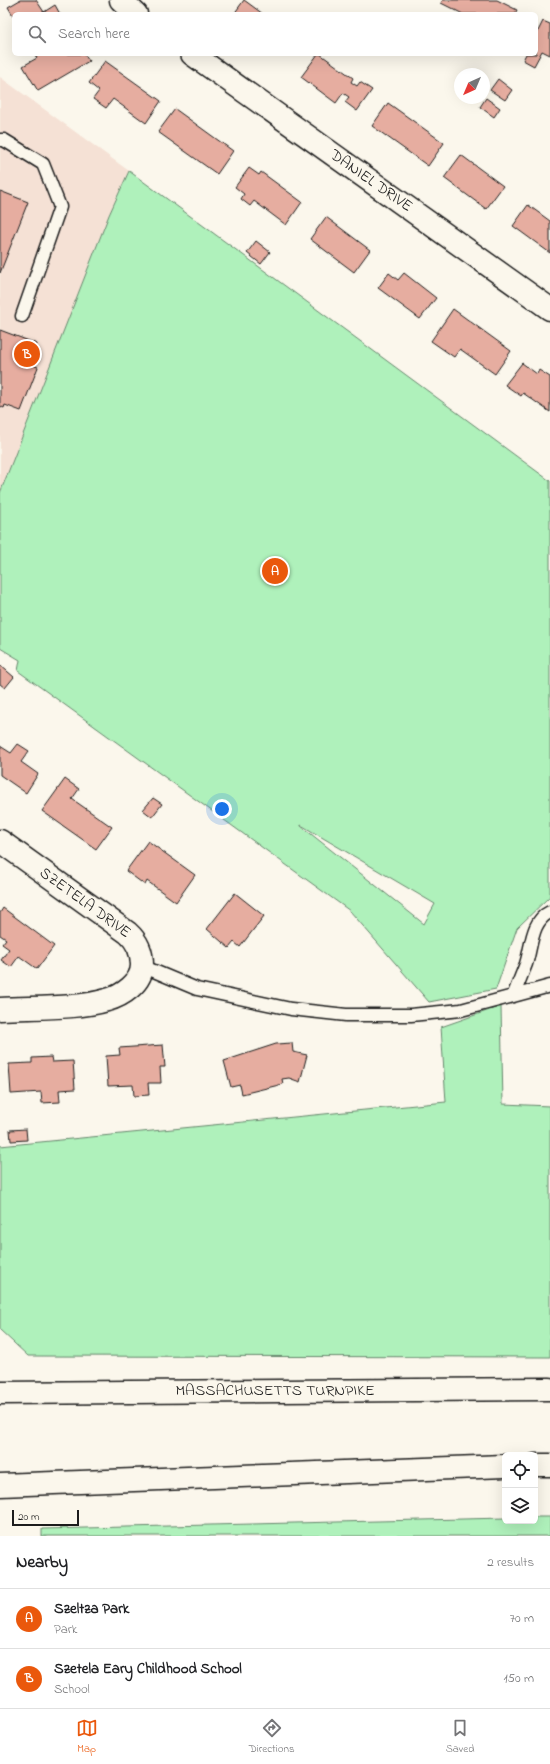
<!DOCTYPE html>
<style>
:root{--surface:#fff;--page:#f2f2f2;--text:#202124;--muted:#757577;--line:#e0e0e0;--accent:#ea580c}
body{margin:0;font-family:"Indie Flower",sans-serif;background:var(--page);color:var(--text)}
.controls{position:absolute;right:12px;bottom:12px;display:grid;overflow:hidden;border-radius:6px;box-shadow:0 4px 16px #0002}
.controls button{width:36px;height:36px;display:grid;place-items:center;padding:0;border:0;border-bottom:1px solid var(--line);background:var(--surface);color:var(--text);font:20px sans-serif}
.compass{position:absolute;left:454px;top:68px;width:36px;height:36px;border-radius:50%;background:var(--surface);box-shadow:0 4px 16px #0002;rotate:224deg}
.scale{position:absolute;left:12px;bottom:10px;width:67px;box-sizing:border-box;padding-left:4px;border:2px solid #1c1c1c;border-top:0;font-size:11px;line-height:14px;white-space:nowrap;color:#1c1c1c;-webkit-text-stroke:3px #fbf7ec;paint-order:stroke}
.you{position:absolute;left:222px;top:809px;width:14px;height:14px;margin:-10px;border:3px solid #fff;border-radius:50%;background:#1a73e8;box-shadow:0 0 0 6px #1a73e833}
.badge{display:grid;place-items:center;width:26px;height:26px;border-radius:50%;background:var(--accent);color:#fff;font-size:13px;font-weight:700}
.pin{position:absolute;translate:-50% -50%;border:2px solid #fff;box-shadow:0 1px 4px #0006}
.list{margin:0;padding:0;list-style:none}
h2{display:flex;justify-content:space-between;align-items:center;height:52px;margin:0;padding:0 16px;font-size:17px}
h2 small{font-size:13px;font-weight:400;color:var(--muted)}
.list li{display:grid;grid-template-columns:26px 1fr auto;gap:12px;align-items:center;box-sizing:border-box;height:60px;padding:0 16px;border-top:1px solid var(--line)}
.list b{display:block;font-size:15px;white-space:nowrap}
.list p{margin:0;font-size:13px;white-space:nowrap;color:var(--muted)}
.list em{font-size:13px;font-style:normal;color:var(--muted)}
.icon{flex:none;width:22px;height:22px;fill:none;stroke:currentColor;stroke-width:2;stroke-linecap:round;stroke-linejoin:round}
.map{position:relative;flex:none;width:550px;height:1536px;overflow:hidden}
.search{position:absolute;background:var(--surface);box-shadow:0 4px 16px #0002;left:12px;right:12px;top:12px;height:44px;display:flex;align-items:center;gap:10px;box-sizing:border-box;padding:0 14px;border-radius:6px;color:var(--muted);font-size:15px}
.sheet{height:172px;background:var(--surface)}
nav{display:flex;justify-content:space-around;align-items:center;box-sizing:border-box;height:56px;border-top:1px solid var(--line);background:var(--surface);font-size:11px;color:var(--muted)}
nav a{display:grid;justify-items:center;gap:2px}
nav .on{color:var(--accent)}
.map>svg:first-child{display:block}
.built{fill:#f5e1d5}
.green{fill:#aff1bb;stroke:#66866c;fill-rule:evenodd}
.building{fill:#e6ada0;stroke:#1c1c1c}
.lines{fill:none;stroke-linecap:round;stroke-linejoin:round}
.lane-casing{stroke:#1c1c1c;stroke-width:15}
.street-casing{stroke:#1c1c1c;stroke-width:25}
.highway-casing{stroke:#1c1c1c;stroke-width:25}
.lane{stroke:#fbf7ec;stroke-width:12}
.street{stroke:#fbf7ec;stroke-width:22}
.highway{stroke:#fbf7ec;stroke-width:22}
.labels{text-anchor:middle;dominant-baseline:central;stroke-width:3.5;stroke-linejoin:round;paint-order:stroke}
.street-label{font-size:16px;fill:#1c1c1c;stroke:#fbf7ec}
</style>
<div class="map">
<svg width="550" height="1536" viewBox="0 0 550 1536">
<rect width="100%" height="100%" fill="#fbf7ec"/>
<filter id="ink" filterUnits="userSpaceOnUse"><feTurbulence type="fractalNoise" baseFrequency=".025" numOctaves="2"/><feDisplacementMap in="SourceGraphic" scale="8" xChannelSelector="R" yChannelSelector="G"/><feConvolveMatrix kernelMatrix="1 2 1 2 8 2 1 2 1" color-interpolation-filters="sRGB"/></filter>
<g filter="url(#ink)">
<path class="built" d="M0 77 129 171 109 215 0 493Z"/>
<path class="green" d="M129 171 550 481V896L517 928 496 989 429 1002 350 911 18 671 20 660 0 648V493L109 215ZM301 825 435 904 424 924 301 826Z
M501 1006 503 1104 550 1106V1357L28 1356 0 1330V1146L446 1102 441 1027Z
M535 1517H550V1536H42V1529L505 1518V1521H535Z"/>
<path class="building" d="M20 0H36L44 12 55 5 60 14H14V17L8 7Z
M244 0 263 14H234Z
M443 0H497L517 10 515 14H463L441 3Z
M543 21 550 24V55L542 51 534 66 523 60 526 54H536V35Z
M37 54H84L89 61 38 91 23 66 37 58 35 55Z
M318 54H320L353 78 351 82 357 86 360 82 372 90 357 111 345 102 349 97 343 93 336 103 301 77Z
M105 61 161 101 146 123 113 99 106 108 93 99 99 91 89 83Z
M498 79 512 90 505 100 490 90Z
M486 98 500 108 494 117 480 107Z
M388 103 444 143 428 166 372 126Z
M175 109 233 151 217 174 158 132Z
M461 155 503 186 486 209 444 178Z
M249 168 259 175 261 172 302 202 286 225 254 201 250 206 241 199 244 194 235 187Z
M0 191 28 202 0 273Z
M528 205 550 221V253L513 226Z
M326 217 370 250 354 272 310 239Z
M256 241 270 252 261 264 247 253Z
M389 273 398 280 404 273 436 298 420 319 378 288Z
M453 309 511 351 495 374 460 349 454 357 431 341Z
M0 330 37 344 30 364 38 367 21 411 5 405 4 408 0 406Z
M522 363 537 374 539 370 550 377V412L523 393 521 396 505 385Z
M0 665 14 677 5 688 0 684Z
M18 744 29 751 21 762 38 774 26 793 0 775V746L11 753Z
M65 779 79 789 72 799 112 827 96 849 42 811Z
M153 798 162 804 152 817 143 810Z
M148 841 195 875 176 902 147 881 145 885 126 871Z
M235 893 264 916 240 947 234 942 229 948 207 929Z
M3 908 54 946 37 969 19 956 11 967 1 960 9 949 2 944 6 939 0 935V913Z
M292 1043 293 1052 307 1055 300 1082 289 1078 282 1079 283 1084 242 1094 240 1085 231 1087 224 1061 276 1044Z
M163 1045 165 1067H160L161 1083H148L149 1095 134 1096 133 1085 108 1086 106 1056 120 1055 119 1048Z
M51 1057 52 1062 73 1061 75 1089 59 1090 60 1102 42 1103 41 1092 11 1094 9 1064 32 1063V1058Z
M26 1129 27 1140 11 1141 10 1130Z"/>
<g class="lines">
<g class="lane-casing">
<path id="lane" d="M0 140H4L43 164 60 207 22 316
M142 966 197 989 291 1009 346 1015H411L461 1010 550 986
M514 994C518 984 522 974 526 964 532 946 531 921 550 912"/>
</g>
<g class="street-casing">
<path id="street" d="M121 0 136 14
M192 54 550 309
M0 841 128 933C138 942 142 952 142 965 142 983 122 996 107 1000 78 1009 32 1007 0 1009"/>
</g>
<g class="highway-casing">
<path id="highway" d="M0 1393 550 1389
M535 1465H550
M0 1485 505 1466"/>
</g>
<use href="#lane" class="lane"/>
<use href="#street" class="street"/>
<use href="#highway" class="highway"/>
</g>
</g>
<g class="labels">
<g class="street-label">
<text transform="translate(371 181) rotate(35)">DANIEL DRIVE</text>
<text transform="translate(85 903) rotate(36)">SZETELA DRIVE</text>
<text x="275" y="1391">MASSACHUSETTS TURNPIKE</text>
</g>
</g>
</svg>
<div class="controls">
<button><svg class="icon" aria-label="locate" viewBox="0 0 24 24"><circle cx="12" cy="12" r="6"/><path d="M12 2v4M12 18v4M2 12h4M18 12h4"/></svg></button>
<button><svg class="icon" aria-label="layers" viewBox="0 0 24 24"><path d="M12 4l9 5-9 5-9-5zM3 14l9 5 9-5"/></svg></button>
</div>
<svg class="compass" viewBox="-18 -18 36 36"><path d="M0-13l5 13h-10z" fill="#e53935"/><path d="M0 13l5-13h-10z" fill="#757577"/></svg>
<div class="scale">20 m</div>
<div class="you"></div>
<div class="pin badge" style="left:275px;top:571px">A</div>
<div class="pin badge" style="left:27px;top:354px">B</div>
<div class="search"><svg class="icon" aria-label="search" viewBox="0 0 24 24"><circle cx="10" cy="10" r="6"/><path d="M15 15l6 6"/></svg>Search here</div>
</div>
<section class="sheet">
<h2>Nearby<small>2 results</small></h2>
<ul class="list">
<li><span class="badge">A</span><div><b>Szeltza Park</b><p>Park</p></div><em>70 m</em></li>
<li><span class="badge">B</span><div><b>Szetela Eary Childhood School</b><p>School</p></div><em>150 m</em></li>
</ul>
</section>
<nav>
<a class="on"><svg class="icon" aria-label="map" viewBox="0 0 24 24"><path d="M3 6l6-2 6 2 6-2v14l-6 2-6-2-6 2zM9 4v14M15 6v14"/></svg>Map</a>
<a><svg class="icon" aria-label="directions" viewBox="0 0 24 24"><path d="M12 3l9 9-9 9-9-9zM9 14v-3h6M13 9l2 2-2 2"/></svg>Directions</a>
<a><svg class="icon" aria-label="saved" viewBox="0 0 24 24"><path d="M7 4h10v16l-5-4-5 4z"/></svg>Saved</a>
</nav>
